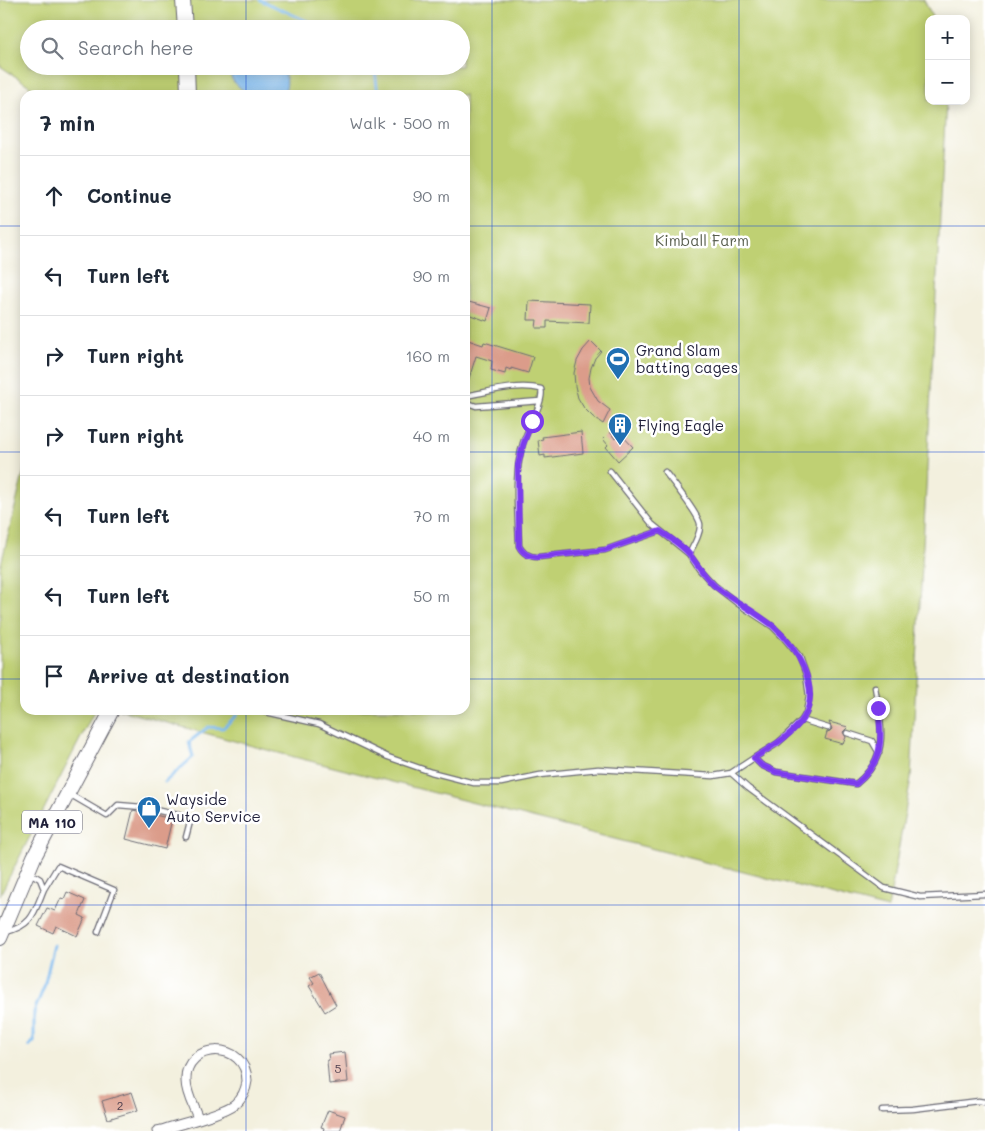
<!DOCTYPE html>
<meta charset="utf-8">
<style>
:root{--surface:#fff;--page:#f2f2f3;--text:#1f2937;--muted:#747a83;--line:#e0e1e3}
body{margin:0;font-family:Mali,sans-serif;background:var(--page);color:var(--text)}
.controls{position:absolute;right:15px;top:15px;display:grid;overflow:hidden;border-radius:10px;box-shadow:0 2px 12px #0003}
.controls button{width:45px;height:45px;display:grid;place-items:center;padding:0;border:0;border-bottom:1px solid var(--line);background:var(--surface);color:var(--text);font:25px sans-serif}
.stop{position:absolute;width:15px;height:15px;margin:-11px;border:4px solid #7c3aed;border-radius:50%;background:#fff}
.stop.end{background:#7c3aed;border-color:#fff;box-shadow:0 1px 5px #0008}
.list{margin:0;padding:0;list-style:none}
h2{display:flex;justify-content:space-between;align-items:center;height:65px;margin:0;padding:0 20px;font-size:21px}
h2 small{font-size:16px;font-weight:400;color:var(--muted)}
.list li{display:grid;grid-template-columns:32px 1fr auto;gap:15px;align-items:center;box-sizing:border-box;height:80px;padding:0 20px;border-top:1px solid var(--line)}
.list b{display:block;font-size:19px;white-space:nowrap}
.list em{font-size:16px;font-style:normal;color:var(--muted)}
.icon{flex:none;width:28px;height:28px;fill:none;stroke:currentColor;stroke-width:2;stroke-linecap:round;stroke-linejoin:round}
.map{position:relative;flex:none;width:985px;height:1131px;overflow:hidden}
.search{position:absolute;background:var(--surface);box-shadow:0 2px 12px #0003;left:20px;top:20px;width:450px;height:55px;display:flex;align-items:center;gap:12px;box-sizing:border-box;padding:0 18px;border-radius:28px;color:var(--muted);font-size:19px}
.panel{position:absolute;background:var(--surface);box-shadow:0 2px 12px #0003;left:20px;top:90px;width:450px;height:625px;border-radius:15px}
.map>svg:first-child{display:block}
.green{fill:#bfd073;stroke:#707957;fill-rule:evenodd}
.water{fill:#7cbaef;stroke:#4f6e95}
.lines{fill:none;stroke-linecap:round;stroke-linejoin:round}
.stream{stroke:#7cbaef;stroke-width:3}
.building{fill:#db9c8a}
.service-casing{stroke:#6b6a74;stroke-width:7}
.minor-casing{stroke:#6b6a74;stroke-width:11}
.primary-casing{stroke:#6b6a74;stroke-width:16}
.service{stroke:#fff;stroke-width:4.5}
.minor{stroke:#fff;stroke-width:9}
.primary{stroke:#fff;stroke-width:14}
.route{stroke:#7c3aed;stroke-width:6}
.grid{fill:none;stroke:#1d4ed8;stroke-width:1;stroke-opacity:0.55}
.labels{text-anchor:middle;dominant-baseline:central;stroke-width:5;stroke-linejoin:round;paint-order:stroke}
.number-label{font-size:12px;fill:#50404f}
.shield{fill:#fff;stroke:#646476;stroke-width:1}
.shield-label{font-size:14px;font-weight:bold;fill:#22223b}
.park-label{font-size:15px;fill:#595f4f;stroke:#fff}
.poi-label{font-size:15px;fill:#22223b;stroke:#fff;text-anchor:start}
</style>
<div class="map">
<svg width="985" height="1131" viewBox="0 0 985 1131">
<rect width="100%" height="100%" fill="#fff"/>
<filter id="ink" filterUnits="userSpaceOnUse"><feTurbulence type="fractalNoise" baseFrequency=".02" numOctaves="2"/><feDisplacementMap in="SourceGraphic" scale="10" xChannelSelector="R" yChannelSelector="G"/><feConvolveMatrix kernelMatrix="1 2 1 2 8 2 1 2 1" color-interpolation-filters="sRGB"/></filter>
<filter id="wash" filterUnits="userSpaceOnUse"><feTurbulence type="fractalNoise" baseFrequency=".0096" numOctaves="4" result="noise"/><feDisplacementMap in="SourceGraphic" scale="20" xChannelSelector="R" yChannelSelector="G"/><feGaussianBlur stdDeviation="1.12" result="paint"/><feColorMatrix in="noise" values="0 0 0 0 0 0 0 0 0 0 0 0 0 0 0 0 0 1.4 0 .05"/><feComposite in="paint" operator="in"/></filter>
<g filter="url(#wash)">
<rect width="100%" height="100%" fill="#f3f0de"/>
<path class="green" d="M0 0H924L933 19H929V101H946L911 778 888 909 271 751 120 710H465V95H43L0 66ZM29 29H461V66H29Z
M25 458V710H95L0 895V568L24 471Z"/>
<path class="water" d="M226 66H280C287 76 290 84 282 95H248L233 81Z"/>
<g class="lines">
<path class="stream" d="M260 0 325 29
M372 66 375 70 378 95
M165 782 193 757 189 742 208 727 223 728 237 715
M29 1046 34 1041V1012L44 987 54 945"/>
</g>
<g id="blocks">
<path class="building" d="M465 301 491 308 487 321 465 313Z
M529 301 590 304 589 323 547 321V328H536L537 320H528Z
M465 339 483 345 484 342 533 357 528 373 511 368V370L506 368 505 374 491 370 492 361 476 356 467 385H465Z
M591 341 601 351 595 358 591 368 589 378 590 387 598 401 610 410 603 424 593 417 584 408 578 398 575 386 574 373 577 361 583 350Z
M581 432 583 453 545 458V455L540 456 538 440 543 439 542 437Z
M610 432 615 439 621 434 633 447 618 461 606 447 608 445 603 439Z
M829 722 848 727 843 732 846 737 843 744 825 739 827 732 830 731 832 729Z
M133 810 172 819 165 849 126 839Z
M67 892 85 900 79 915 85 918 77 936 56 926 53 933 38 926 47 908 55 911 61 898 64 899Z
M319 972 336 1005 325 1012 309 986 314 983 310 977Z
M345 1052 348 1082 329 1084 327 1061 329 1060 328 1054Z
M132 1092 138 1110 108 1119 102 1101Z
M328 1110 345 1116 340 1131H323L324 1128 321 1127Z"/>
</g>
</g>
<g filter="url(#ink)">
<use href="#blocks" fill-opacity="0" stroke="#6b6a74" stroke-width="1"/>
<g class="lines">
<g class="service-casing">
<path id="service" d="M465 396C489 392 517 383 541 389 545 400 527 430 523 443 513 476 518 512 519 546 523 554 529 557 538 557L605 550 660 531
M465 402 476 406 540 401
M665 472C672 481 699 516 700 524 701 534 693 546 689 554
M257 710 319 724 388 757 431 772 474 783H501L540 775 598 769 713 776 731 773 754 758 778 743 802 720 806 713 809 696 806 675 800 657 784 638 772 626 737 603 714 585 699 569 689 554 652 524 610 471
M802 720 828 728
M847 733 872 741 879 753
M754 758 761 765 776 772 856 784C891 756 881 725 875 687
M731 773 748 788 884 888 920 897 985 894
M71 795 107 816 118 805 142 807 191 818 186 837
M44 889 58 866 114 890 98 932
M6 932C33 925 34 913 44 889L40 879 30 873
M882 1110 913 1109 978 1101 985 1102"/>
</g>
<g class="minor-casing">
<path id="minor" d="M157 1131 162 1130C179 1124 222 1114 235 1104 242 1098 246 1090 247 1081 247 1040 184 1041 186 1081 186 1094 194 1107 198 1118"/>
</g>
<g class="primary-casing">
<path id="primary" d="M183 0 185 29
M187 66 188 95
M0 938 34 857 112 710"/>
</g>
<use href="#service" class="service"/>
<use href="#minor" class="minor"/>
<use href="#primary" class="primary"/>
</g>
</g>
<g class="lines" filter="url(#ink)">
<path class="route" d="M532 421 523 445 518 465 519 546C523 554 529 557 538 557L605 550 660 531C670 538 682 545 690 555 699 566 705 578 716 587 734 601 756 612 773 626 795 645 822 687 804 717 793 735 771 747 754 758L761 765 776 772 856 784C884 761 882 741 878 708"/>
</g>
<path class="grid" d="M246 0V29M492 0V1131M739 0V1131M246 66V95M0 226H25M465 226H985M0 452H25M465 452H985M0 679H25M465 679H985M246 710V1131M0 905H985"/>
<defs>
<g id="stadium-pin" transform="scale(1.25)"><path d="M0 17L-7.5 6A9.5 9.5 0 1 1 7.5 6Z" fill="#1f6fb2" stroke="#fff"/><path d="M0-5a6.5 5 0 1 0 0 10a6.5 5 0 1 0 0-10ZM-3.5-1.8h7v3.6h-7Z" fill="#fff"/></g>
<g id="building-pin" transform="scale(1.25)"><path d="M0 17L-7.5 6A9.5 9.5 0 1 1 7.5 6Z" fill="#1f6fb2" stroke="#fff"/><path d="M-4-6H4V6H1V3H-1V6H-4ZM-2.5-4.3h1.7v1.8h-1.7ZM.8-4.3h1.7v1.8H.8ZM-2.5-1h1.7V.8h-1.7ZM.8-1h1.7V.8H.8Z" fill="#fff"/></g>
<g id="shop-pin" transform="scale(1.25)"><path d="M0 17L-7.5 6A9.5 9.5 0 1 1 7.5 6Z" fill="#1f6fb2" stroke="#fff"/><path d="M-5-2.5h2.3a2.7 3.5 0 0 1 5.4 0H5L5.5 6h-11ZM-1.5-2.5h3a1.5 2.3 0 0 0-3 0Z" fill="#fff"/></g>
</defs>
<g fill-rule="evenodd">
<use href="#stadium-pin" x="618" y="359"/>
<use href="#building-pin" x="620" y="425"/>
<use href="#shop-pin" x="149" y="808"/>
</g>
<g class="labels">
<g class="number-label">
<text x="338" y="1068">5</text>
<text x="120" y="1105">2</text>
</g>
<rect class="shield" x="22" y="810.5" width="60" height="23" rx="4"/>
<g class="shield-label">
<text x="52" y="822">MA 110</text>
</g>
<g class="park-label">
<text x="702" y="240">Kimball Farm</text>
</g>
<g class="poi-label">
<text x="636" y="350">Grand Slam<tspan x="636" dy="17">batting cages</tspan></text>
<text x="638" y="425">Flying Eagle</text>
<text x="166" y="799">Wayside<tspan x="166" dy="17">Auto Service</tspan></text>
</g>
</g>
</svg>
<div class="controls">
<button>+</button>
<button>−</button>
</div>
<div class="stop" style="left:532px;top:421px"></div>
<div class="stop end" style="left:878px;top:708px"></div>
<div class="search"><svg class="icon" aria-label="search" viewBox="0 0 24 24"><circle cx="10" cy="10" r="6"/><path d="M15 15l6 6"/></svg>Search here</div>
<section class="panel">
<h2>7 min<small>Walk · 500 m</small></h2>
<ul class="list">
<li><svg class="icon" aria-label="ahead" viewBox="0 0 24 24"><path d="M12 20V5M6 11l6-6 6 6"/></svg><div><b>Continue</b></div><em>90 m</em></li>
<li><svg class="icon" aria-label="left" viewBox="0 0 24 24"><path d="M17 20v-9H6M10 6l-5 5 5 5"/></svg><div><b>Turn left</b></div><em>90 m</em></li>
<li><svg class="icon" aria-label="right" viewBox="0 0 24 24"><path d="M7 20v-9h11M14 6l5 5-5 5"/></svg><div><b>Turn right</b></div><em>160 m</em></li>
<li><svg class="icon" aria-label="right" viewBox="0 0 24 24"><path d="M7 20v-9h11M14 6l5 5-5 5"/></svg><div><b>Turn right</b></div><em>40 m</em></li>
<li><svg class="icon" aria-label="left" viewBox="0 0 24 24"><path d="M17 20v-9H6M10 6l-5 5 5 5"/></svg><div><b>Turn left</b></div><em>70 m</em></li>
<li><svg class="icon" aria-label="left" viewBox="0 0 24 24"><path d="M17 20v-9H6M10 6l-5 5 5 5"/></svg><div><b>Turn left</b></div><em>50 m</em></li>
<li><svg class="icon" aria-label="arrive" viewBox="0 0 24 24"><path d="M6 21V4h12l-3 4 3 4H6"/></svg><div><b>Arrive at destination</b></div></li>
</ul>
</section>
</div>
